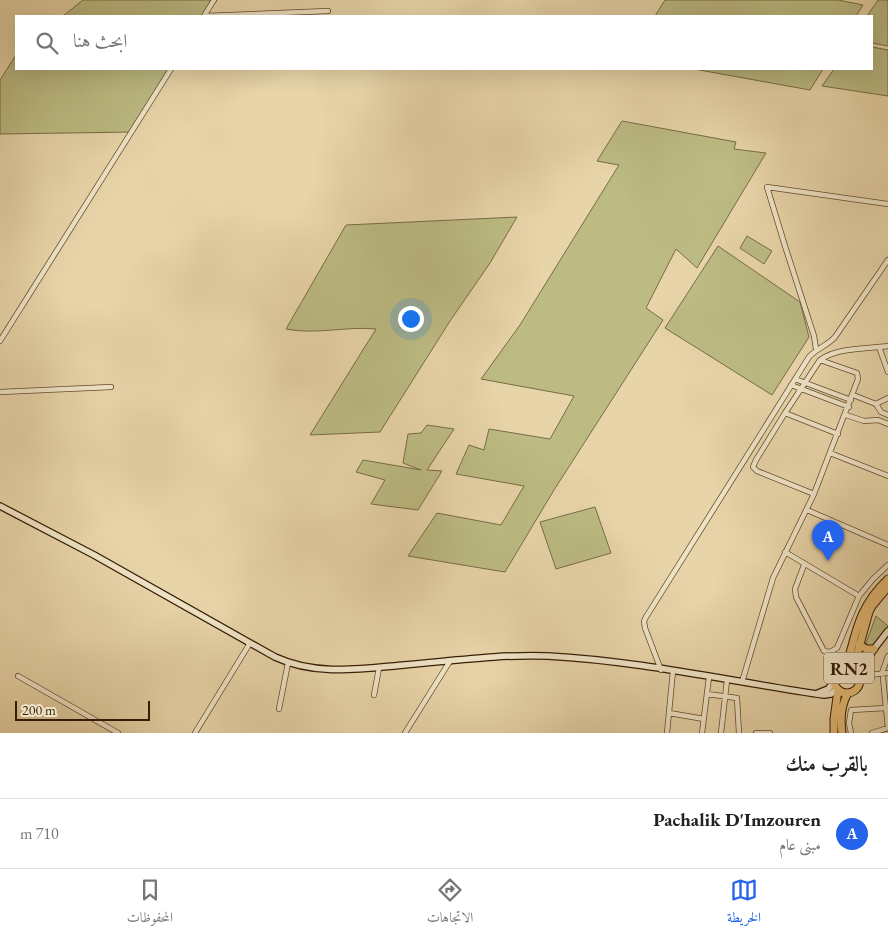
<!DOCTYPE html>
<html lang="ar">
<meta charset="utf-8">
<style>
:root{--surface:#fff;--page:#f2f2f2;--text:#222;--muted:#767676;--line:#e0e0e0;--accent:#2563eb}
body{margin:0;font-family:"EB Garamond",Amiri,serif;background:var(--page);color:var(--text);direction:rtl}
.scale{position:absolute;left:15px;bottom:12px;width:135px;box-sizing:border-box;padding-left:5px;border:2px solid #361d04;border-top:0;font-size:14px;line-height:18px;white-space:nowrap;color:#361d04;-webkit-text-stroke:4px #efe3c6;paint-order:stroke}
.you{position:absolute;left:410px;top:318px;width:18px;height:18px;margin:-12px;border:4px solid #fff;border-radius:50%;background:#1a73e8;box-shadow:0 0 0 8px #1a73e833}
.badge{display:grid;place-items:center;width:32px;height:32px;border-radius:50%;background:var(--accent);color:#fff;font-size:16px;font-weight:700}
.pin{position:absolute;translate:-50% -41px;filter:drop-shadow(0 1px 2px #0008)}
.pin::after{content:'';position:absolute;top:26px;width:18px;height:15px;background:inherit;clip-path:polygon(0 0,100% 0,50% 100%)}
.list{margin:0;padding:0;list-style:none}
h2{display:flex;justify-content:space-between;align-items:center;height:65px;margin:0;padding:0 20px;font-size:21px}
h2 small{font-size:16px;font-weight:400;color:var(--muted)}
.list li{display:grid;grid-template-columns:32px 1fr auto;gap:15px;align-items:center;box-sizing:border-box;height:70px;padding:0 20px;border-top:1px solid var(--line)}
.list b{display:block;font-size:19px;white-space:nowrap}
.list p{margin:0;font-size:16px;white-space:nowrap;color:var(--muted)}
.list em{font-size:16px;font-style:normal;color:var(--muted)}
.icon{flex:none;width:28px;height:28px;fill:none;stroke:currentColor;stroke-width:2;stroke-linecap:round;stroke-linejoin:round}
.map{position:relative;flex:none;width:888px;height:733px;overflow:hidden;direction:ltr}
.search{position:absolute;background:var(--surface);box-shadow:0 5px 20px #0002;left:15px;right:15px;top:15px;height:55px;display:flex;align-items:center;gap:12px;box-sizing:border-box;padding:0 18px;border-radius:0px;color:var(--muted);font-size:19px}
.sheet{height:135px;background:var(--surface)}
nav{display:flex;justify-content:space-around;align-items:center;box-sizing:border-box;height:70px;border-top:1px solid var(--line);background:var(--surface);font-size:14px;color:var(--muted)}
nav a{display:grid;justify-items:center;gap:2px}
nav .on{color:var(--accent)}
.map>svg:first-child{display:block}
.green{fill:#bcbb83;stroke:#796c44}
.lines{fill:none;stroke-linecap:round;stroke-linejoin:round}
.minor-casing{stroke:#624b2d;stroke-width:6}
.secondary-casing{stroke:#361d04;stroke-width:8}
.trunk-casing{stroke:#361d04;stroke-width:9}
.minor{stroke:#efe3c6;stroke-width:4.5}
.secondary{stroke:#efe3c6;stroke-width:5.5}
.trunk{stroke:#e4ba74;stroke-width:7}
.labels{text-anchor:middle;dominant-baseline:central;stroke-width:4.5;stroke-linejoin:round;paint-order:stroke}
.shield{fill:#efe3c6;stroke:#6e583e;stroke-width:1}
.shield-label{font-size:18px;font-weight:bold;fill:#361d04}
</style>
<div class="map">
<svg width="888" height="733" viewBox="0 0 888 733">
<rect width="100%" height="100%" fill="#e7d4a8"/>
<filter id="stains"><feTurbulence type="fractalNoise" baseFrequency=".004" numOctaves="4"/><feColorMatrix values="0 0 0 0 .2 0 0 0 0 .09 0 0 0 0 .02 0 0 0 .5 -.17"/></filter>
<radialGradient id="worn" r=".72"><stop offset=".6" stop-color="#630" stop-opacity="0"/><stop offset="1" stop-color="#630" stop-opacity=".3"/></radialGradient>
<path class="green" d="M83 0H217L206 16H63Z
M665 0H838L863 5 856 16H655Z
M878 0H888V46L872 43V16H867Z
M872 47 888 50V96L822 86 834 69H872Z
M16 55V69H173L133 132 0 134V80Z
M694 69H823L810 90Z
M622 121 736 142 734 149 766 153 697 268 676 249 646 308 663 320 554 490 505 572 408 556 437 513 501 525 524 486 456 474 469 445 484 450 489 429 550 439 574 396 481 379 520 325 619 165 597 161Z
M517 217 490 263 450 321 380 432 310 435 376 329C347 326 315 335 286 329L346 225Z
M747 236 772 251 764 264 740 248Z
M718 246 800 302 809 337 772 395 665 328Z
M427 425 454 429 427 470 442 471 418 510 371 504 385 480 356 472 363 460 421 470 403 463 408 434 421 433Z
M595 507 611 553 556 569 540 522Z
M876 616 888 626 873 646H868L866 643Z"/>
<g class="lines">
<g class="minor-casing">
<path id="minor" d="M204 16 328 11
M204 16 214 0
M0 341 171 69
M879 347 888 372
M816 349 814 336 785 246 767 187 888 204
M795 379 851 400
M791 385 849 407
M0 392 111 387
M853 395 876 404 881 412 888 415
M876 404 888 398
M785 413 756 460 753 467 757 471 814 494
M846 415 864 421 878 420 888 424
M838 434 785 413 820 360C838 347 866 349 888 346
M830 453 888 476
M807 510 888 545
M785 552 859 596
M804 565 795 589 796 597 824 651 830 652 837 648 859 596 873 579 888 565
M661 670 645 628 644 621 646 617 809 357C817 348 827 346 835 337L888 260
M882 673 888 656
M18 676 118 733
M859 676 888 673
M742 682 773 578 814 494 858 379 857 373 820 360
M707 694 737 698 739 733
M374 695 379 668
M279 709 288 663
M669 713 704 719
M195 733 250 643
M405 733 450 661
M667 733 673 671
M702 733 709 677
M721 733 727 680
M756 733H770
M851 733 849 723 851 710 886 708
M872 733 888 728 883 678"/>
</g>
<g class="secondary-casing">
<path id="secondary" d="M0 506 94 555 275 657C316 676 360 669 404 665 452 661 500 654 548 656 641 661 733 682 824 695L831 694 837 688
M858 675 874 649 888 631
M818 693 828 689 834 682"/>
</g>
<g class="trunk-casing">
<path id="trunk" d="M859 644 866 649H874
M834 680a13 13 0 1 1 26 0a13 13 0 1 1-26 0Z
M846 668C856 632 859 606 888 579
M853 669 869 612 872 606 888 587
M834 733V719L838 690
M842 733C840 719 841 705 848 693"/>
</g>
<use href="#minor" class="minor"/>
<use href="#secondary" class="secondary"/>
<use href="#trunk" class="trunk"/>
</g>
<g class="labels">
<rect class="shield" x="824" y="652.5" width="50" height="31" rx="4"/>
<g class="shield-label">
<text x="849" y="668">RN2</text>
</g>
</g>
<rect width="100%" height="100%" filter="url(#stains)"/>
<rect width="100%" height="100%" fill="url(#worn)"/>
</svg>
<div class="scale">200 m</div>
<div class="you"></div>
<div class="pin badge" style="left:828px;top:561px">A</div>
<div class="search"><svg class="icon" aria-label="search" viewBox="0 0 24 24"><circle cx="10" cy="10" r="6"/><path d="M15 15l6 6"/></svg>ابحث هنا</div>
</div>
<section class="sheet">
<h2>بالقرب منك<small></small></h2>
<ul class="list">
<li><span class="badge">A</span><div><b>Pachalik D'Imzouren</b><p>مبنى عام</p></div><em>710 m</em></li>
</ul>
</section>
<nav>
<a class="on"><svg class="icon" aria-label="map" viewBox="0 0 24 24"><path d="M3 6l6-2 6 2 6-2v14l-6 2-6-2-6 2zM9 4v14M15 6v14"/></svg>الخريطة</a>
<a><svg class="icon" aria-label="directions" viewBox="0 0 24 24"><path d="M12 3l9 9-9 9-9-9zM9 14v-3h6M13 9l2 2-2 2"/></svg>الاتجاهات</a>
<a><svg class="icon" aria-label="saved" viewBox="0 0 24 24"><path d="M7 4h10v16l-5-4-5 4z"/></svg>المحفوظات</a>
</nav>
